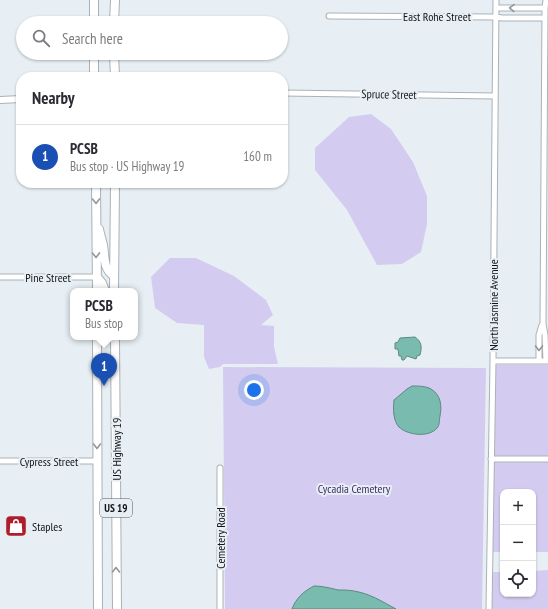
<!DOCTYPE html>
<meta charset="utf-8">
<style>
:root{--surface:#fff;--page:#f7f7f7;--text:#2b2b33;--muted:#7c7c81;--line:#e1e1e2;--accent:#af1c2c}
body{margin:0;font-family:"PT Sans Narrow",sans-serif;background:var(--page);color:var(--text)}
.controls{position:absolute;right:12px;bottom:12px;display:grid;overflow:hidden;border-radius:8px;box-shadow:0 1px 3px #0004}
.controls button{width:36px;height:36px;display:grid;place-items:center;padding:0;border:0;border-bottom:1px solid var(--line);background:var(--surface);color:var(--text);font:20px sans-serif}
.you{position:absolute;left:254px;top:390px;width:14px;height:14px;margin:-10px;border:3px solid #fff;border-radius:50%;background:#1a73e8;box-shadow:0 0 0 6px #1a73e833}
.badge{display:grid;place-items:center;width:26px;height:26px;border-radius:50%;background:var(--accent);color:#fff;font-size:13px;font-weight:700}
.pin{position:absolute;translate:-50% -33px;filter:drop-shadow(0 1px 2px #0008)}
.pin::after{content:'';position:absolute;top:21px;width:14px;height:12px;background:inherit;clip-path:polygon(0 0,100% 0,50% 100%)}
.popup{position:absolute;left:70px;top:288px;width:68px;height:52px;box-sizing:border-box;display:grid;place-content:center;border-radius:8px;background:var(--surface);filter:drop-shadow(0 1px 3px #0005);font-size:13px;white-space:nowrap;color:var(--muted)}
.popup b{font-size:15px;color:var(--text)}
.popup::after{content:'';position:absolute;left:50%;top:100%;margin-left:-8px;border:8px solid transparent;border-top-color:var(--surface)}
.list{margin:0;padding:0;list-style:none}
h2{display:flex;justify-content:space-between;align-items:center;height:52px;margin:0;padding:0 16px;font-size:17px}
h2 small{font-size:13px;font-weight:400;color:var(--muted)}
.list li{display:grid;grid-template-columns:26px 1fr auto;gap:12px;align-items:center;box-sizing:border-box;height:64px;padding:0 16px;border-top:1px solid var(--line)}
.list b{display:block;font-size:15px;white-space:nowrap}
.list p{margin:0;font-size:13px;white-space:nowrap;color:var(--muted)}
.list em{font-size:13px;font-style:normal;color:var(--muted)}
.icon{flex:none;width:22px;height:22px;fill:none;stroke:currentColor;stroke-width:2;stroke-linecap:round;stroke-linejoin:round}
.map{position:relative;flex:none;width:548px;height:609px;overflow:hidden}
.search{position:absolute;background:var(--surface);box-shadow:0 1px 3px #0004;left:16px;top:16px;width:272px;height:44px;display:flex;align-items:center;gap:10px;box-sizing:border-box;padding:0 14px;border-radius:22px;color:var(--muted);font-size:15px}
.panel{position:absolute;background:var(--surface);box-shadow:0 1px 3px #0004;left:16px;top:72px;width:272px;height:116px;border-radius:16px}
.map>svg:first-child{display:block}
.green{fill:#d4ccf0}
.water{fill:#7abbaf;stroke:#5b8981}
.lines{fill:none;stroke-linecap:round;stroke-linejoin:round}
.minor-casing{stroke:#aab2b7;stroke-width:7}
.tertiary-casing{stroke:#aab2b7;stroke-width:8}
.trunk-casing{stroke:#aab2b7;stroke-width:10}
.minor{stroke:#fff;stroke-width:5}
.tertiary{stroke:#fff;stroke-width:6}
.trunk{stroke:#fff;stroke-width:8}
.oneway{stroke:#949697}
.labels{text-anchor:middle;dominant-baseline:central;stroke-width:4;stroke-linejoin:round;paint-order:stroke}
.shield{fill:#e7eff4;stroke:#525659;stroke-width:1}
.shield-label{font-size:11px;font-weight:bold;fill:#121517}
.street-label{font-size:12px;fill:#121517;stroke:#e7eff4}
.park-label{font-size:12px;fill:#422f69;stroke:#e7eff4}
.poi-label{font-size:12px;fill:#121517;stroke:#e7eff4;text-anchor:start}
</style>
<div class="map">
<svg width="548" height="609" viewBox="0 0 548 609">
<rect width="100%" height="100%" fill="#e7eff4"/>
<path class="green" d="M371 114 391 129 413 162 427 196V224L421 252 402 264 377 265 347 210 315 170V148L349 117Z
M170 258H196L234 276 266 300 273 315 261 325 274 326V347L278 364H223L220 367 209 369 204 357V325L177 323 155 308 151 277Z
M496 365H548V456H494Z
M223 367 486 368 482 609H225Z
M494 460H548V552H533V492H503V552H491Z
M548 570V609H492V572H503V594H533V571Z"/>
<path class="water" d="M415 337C422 342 422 347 420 355L417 356 416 359 407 356 404 360H402L401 356H399L398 349H395V343L398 342 400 338Z
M412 386C418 386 426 386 431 389 441 395 442 406 440 416 439 420 440 425 437 428 429 438 407 435 399 427 393 421 393 408 394 400L407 389Z
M314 586C322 586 330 588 338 590 343 590 349 590 354 591 371 594 381 601 396 609H292C296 598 304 591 314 586Z"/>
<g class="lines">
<g class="minor-casing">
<path id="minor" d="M496 8H545
M329 16 496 17 502 18H545
M283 93 495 96
M0 277H97
M493 361H548
M539 361V335L542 325
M546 361 545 335 543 324 545 8 546 0
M491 459H548
M0 461H97
M220 609V468
M489 609 493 361 496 0"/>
</g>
<g class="tertiary-casing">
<path id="tertiary" d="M0 100 21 99"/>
</g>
<g class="trunk-casing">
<path id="trunk" d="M94 0V23
M114 23 115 0
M94 53V77
M114 53 115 77
M96 183 97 291
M99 229C100 235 102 240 103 245 105 257 103 269 114 276
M97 277 102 283 105 291
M114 291 115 183
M97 337 98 609
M115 337 117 609"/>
</g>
<use href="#minor" class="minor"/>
<use href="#tertiary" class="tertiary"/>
<use href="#trunk" class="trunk"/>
</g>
<defs><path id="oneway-chevron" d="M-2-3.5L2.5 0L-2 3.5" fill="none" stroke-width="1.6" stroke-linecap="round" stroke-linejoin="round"/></defs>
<g class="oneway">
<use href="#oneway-chevron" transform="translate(512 8) rotate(-179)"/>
<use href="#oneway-chevron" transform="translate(96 201) rotate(89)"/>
<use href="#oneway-chevron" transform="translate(96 255) rotate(89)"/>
<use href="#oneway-chevron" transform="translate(539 348) rotate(90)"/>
<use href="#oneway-chevron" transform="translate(97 446) rotate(90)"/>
<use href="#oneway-chevron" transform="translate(116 570) rotate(-90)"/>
</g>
<defs>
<g id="shop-square" transform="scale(1.15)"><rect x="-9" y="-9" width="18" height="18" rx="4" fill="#af1c2c" stroke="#e7eff4"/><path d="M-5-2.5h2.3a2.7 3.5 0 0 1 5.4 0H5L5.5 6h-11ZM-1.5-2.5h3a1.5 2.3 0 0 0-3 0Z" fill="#fff"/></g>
</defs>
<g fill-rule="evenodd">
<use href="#shop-square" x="16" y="526"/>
</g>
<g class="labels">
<rect class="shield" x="100" y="499" width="32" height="18" rx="3"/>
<g class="shield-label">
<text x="116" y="508">US 19</text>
</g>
<g class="street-label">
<text x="437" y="16">East Rohe Street</text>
<text transform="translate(389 94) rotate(1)">Spruce Street</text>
<text x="48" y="277">Pine Street</text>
<text transform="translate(493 305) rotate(-90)">North Jasmine Avenue</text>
<text transform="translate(116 449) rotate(-90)">US Highway 19</text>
<text x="49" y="461">Cypress Street</text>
<text transform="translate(220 538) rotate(-90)">Cemetery Road</text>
</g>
<g class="park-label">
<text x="354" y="488">Cycadia Cemetery</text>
</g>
<g class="poi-label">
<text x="32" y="526">Staples</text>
</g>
</g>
</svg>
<div class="controls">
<button>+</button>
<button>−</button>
<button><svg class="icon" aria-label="locate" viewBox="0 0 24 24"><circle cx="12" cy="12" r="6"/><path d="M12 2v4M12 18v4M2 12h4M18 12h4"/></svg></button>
</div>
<div class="you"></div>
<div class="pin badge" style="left:104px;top:386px;background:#1a4fb4">1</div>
<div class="popup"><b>PCSB</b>Bus stop</div>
<div class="search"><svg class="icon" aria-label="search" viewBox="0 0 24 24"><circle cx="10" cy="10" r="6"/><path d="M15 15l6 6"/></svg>Search here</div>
<section class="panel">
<h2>Nearby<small></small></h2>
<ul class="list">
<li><span class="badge" style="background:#1a4fb4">1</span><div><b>PCSB</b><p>Bus stop · US Highway 19</p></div><em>160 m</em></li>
</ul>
</section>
</div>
